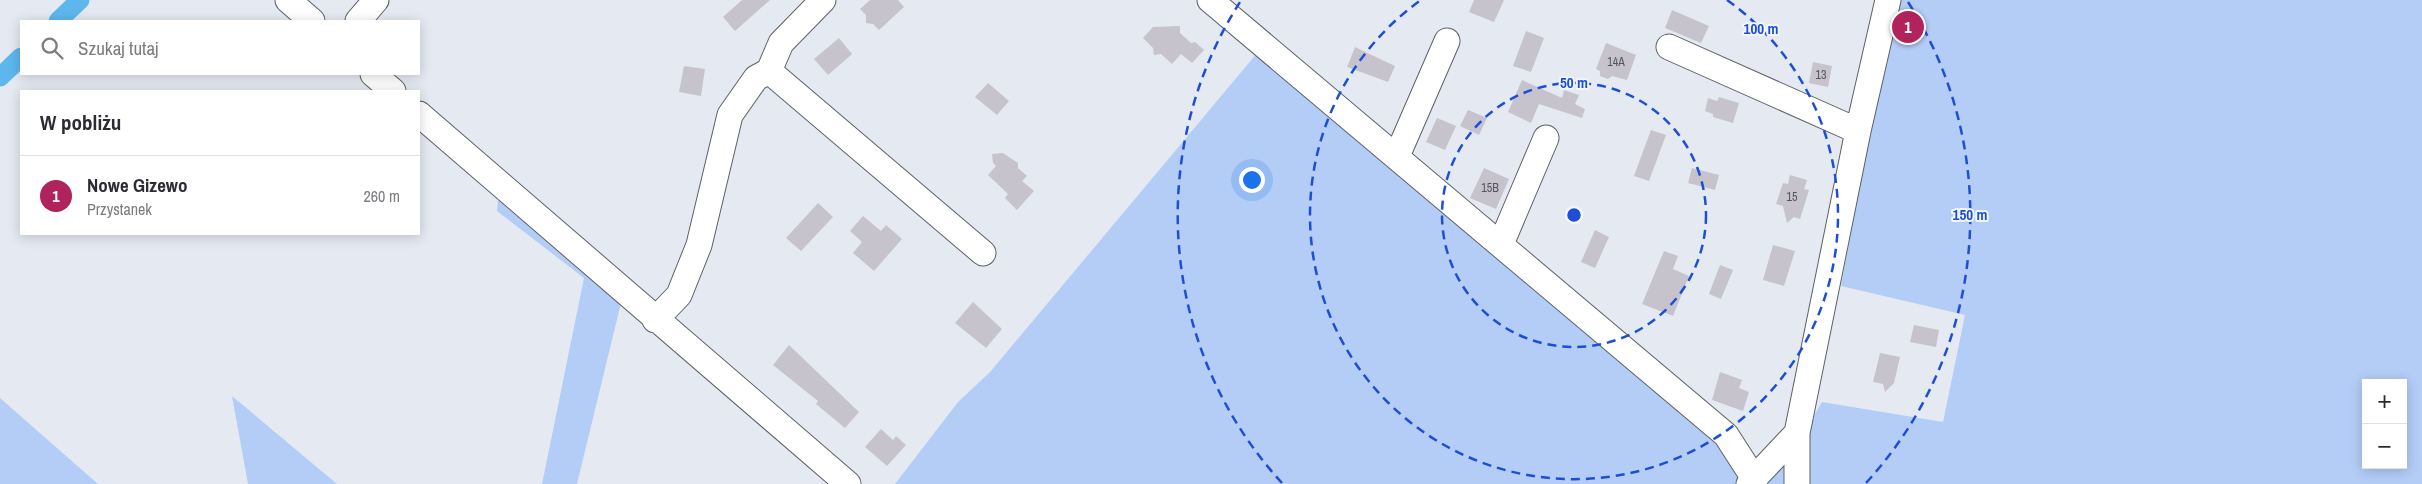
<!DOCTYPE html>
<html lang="pl">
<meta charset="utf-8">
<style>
:root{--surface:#fff;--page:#f7f7f7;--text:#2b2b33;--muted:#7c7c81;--line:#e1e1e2;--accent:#b0235c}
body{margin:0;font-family:"Archivo Narrow",sans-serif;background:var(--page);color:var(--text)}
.controls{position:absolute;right:15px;bottom:15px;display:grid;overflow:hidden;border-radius:0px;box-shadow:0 2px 12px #0003}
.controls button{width:45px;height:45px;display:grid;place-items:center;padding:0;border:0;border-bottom:1px solid var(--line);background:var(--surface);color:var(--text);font:25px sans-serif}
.you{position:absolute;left:1251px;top:179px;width:18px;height:18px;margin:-12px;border:4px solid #fff;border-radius:50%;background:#1a73e8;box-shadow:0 0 0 8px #1a73e833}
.badge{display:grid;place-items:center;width:32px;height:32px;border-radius:50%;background:var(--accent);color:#fff;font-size:16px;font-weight:700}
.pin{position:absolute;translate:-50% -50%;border:2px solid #fff;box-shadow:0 1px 5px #0006}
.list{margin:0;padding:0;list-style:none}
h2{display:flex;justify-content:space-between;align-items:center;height:65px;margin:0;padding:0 20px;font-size:21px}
h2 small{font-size:16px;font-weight:400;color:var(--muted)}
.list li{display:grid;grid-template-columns:32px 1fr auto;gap:15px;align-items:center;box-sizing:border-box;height:80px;padding:0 20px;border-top:1px solid var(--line)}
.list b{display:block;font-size:19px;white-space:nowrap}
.list p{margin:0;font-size:16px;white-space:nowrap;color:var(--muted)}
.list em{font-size:16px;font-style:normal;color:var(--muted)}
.icon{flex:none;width:28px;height:28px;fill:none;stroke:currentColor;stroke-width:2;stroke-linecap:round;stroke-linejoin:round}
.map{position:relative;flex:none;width:2422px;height:484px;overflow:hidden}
.search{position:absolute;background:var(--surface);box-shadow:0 2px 12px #0003;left:20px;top:20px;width:400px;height:55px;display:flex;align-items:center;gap:12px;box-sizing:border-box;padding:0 18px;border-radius:0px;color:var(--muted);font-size:19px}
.panel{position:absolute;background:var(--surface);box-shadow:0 2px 12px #0003;left:20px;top:90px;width:400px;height:145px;border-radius:0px}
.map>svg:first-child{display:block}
.green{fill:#b4cdf7;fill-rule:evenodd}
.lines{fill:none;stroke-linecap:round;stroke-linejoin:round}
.canal{stroke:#5db7ed;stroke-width:19}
.building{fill:#c6c3cc}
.minor-casing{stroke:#5c6067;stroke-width:27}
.minor{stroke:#fff;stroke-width:25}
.ring{fill:none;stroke:#1d4ed8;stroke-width:2.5;stroke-dasharray:9 6}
.labels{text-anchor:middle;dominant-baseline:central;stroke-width:4;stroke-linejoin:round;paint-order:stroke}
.number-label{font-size:12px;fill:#545559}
.centre{fill:#1d4ed8;stroke:#f3f7fd;stroke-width:2.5}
.ring-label{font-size:15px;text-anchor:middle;font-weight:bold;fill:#1d4ed8;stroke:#f3f7fd;stroke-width:4;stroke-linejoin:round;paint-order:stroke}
</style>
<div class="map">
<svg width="2422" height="484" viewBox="0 0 2422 484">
<rect width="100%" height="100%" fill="#e5eaf2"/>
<path class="green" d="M1892 0H2422V484H895L958 402 990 372 1263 46 1758 471 1792 452 1822 402 1943 422 1965 315 1841 286ZM2366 383H2403V465H2366Z
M499 191 621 303 577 484H542L584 278 497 211Z
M232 396 337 484H248Z
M0 398 98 484H0Z"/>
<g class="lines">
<path class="canal" d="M58 21 80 0
M0 77 21 57"/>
</g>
<path class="building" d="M742 0H770L735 31 723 17Z
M870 0H898L904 7 879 30 873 24 866 23V15L860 9Z
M1474 0H1504L1494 22 1469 12Z
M1672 10 1709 26 1701 43 1665 28Z
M1180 26V33L1191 43 1195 42 1204 50 1192 63 1181 54 1172 64 1161 54 1154 55 1153 48 1143 38 1153 27Z
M1526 31 1544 38 1531 72 1513 66Z
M839 38 852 54 828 75 814 59Z
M1606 43 1636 55 1627 80 1612 76 1608 79 1600 76V71L1596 69Z
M1355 47 1395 66 1388 82 1347 67Z
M1813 62 1832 66 1828 87 1809 83Z
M684 66 705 69 701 96 679 92Z
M1522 80 1562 98 1564 90 1579 95 1575 104 1585 109 1582 118 1539 104 1531 123 1508 112Z
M988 83 1009 101 997 115 975 97Z
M1719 97 1739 103 1733 123 1713 117V114L1705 111 1708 98 1717 101Z
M1468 110 1487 118 1479 135 1460 126Z
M1437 118 1456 126 1445 150 1426 142Z
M1651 130 1666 135 1649 181 1634 176Z
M1003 153 1018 163V168L1027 176 1022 181 1034 191 1017 210 1005 198 1008 194 988 175 996 166 993 163 992 154Z
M1484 168 1509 179 1496 209 1470 198Z
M1692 168 1719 175 1715 190 1688 183Z
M1790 175 1807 180 1804 189 1809 190 1800 219 1794 217 1787 223 1783 206 1776 204 1783 183 1788 184Z
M818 203 833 217 801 251 786 238Z
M863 216 881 231 886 225 902 239 874 271 853 253 862 242 850 231Z
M1595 230 1609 237 1595 268 1581 262Z
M1773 245 1795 251 1784 286 1763 280Z
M1664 251 1678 256 1673 269 1689 276 1673 316 1642 304Z
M1720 265 1733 270 1721 299 1709 294Z
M973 302 1002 329 986 348 955 323Z
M1914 325 1939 330 1936 347 1910 342Z
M789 345 859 412 845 428 816 404 818 401 773 365Z
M1880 353 1900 357 1894 383 1885 392 1883 384 1873 382Z
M1720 372 1742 380 1739 388 1749 392 1743 411 1712 400Z
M881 429 893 440 896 436 906 445 887 466 865 447Z"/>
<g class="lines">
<g class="minor-casing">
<path id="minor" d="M288 0 312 21
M823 0 781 43 769 71 983 253
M1210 0 1726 435 1755 480
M358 21 376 0
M1669 47 1858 131
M373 74 393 91
M419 114 848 484
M1397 156 1447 41
M1501 244 1546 138
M655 320 679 295 699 245 730 115 756 78 769 71
M1749 484 1797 433
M1797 484V433L1858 131 1888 0"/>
</g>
<use href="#minor" class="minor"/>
</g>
<g class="ring">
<circle cx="1574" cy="215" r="132"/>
<path d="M1727 0A264 264 0 1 1 1421 0"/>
<path d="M1282 483A396 396 0 0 1 1240 2M1908 2A396 396 0 0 1 1866 483"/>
</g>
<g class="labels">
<g class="number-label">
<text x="1616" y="62">14A</text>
<text x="1821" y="75">13</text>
<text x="1490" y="188">15B</text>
<text x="1792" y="197">15</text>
</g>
</g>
<circle cx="1574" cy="215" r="8" class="centre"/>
<g class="ring-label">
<text x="1761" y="34">100 m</text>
<text x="1574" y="88">50 m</text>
<text x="1970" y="220">150 m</text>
</g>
</svg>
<div class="controls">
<button>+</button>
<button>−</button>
</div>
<div class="you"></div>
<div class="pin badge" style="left:1908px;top:27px">1</div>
<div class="search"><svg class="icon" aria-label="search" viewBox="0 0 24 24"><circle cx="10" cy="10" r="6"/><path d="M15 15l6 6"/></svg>Szukaj tutaj</div>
<section class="panel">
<h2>W pobliżu<small></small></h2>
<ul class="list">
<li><span class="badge">1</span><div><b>Nowe Gizewo</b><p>Przystanek</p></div><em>260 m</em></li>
</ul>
</section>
</div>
